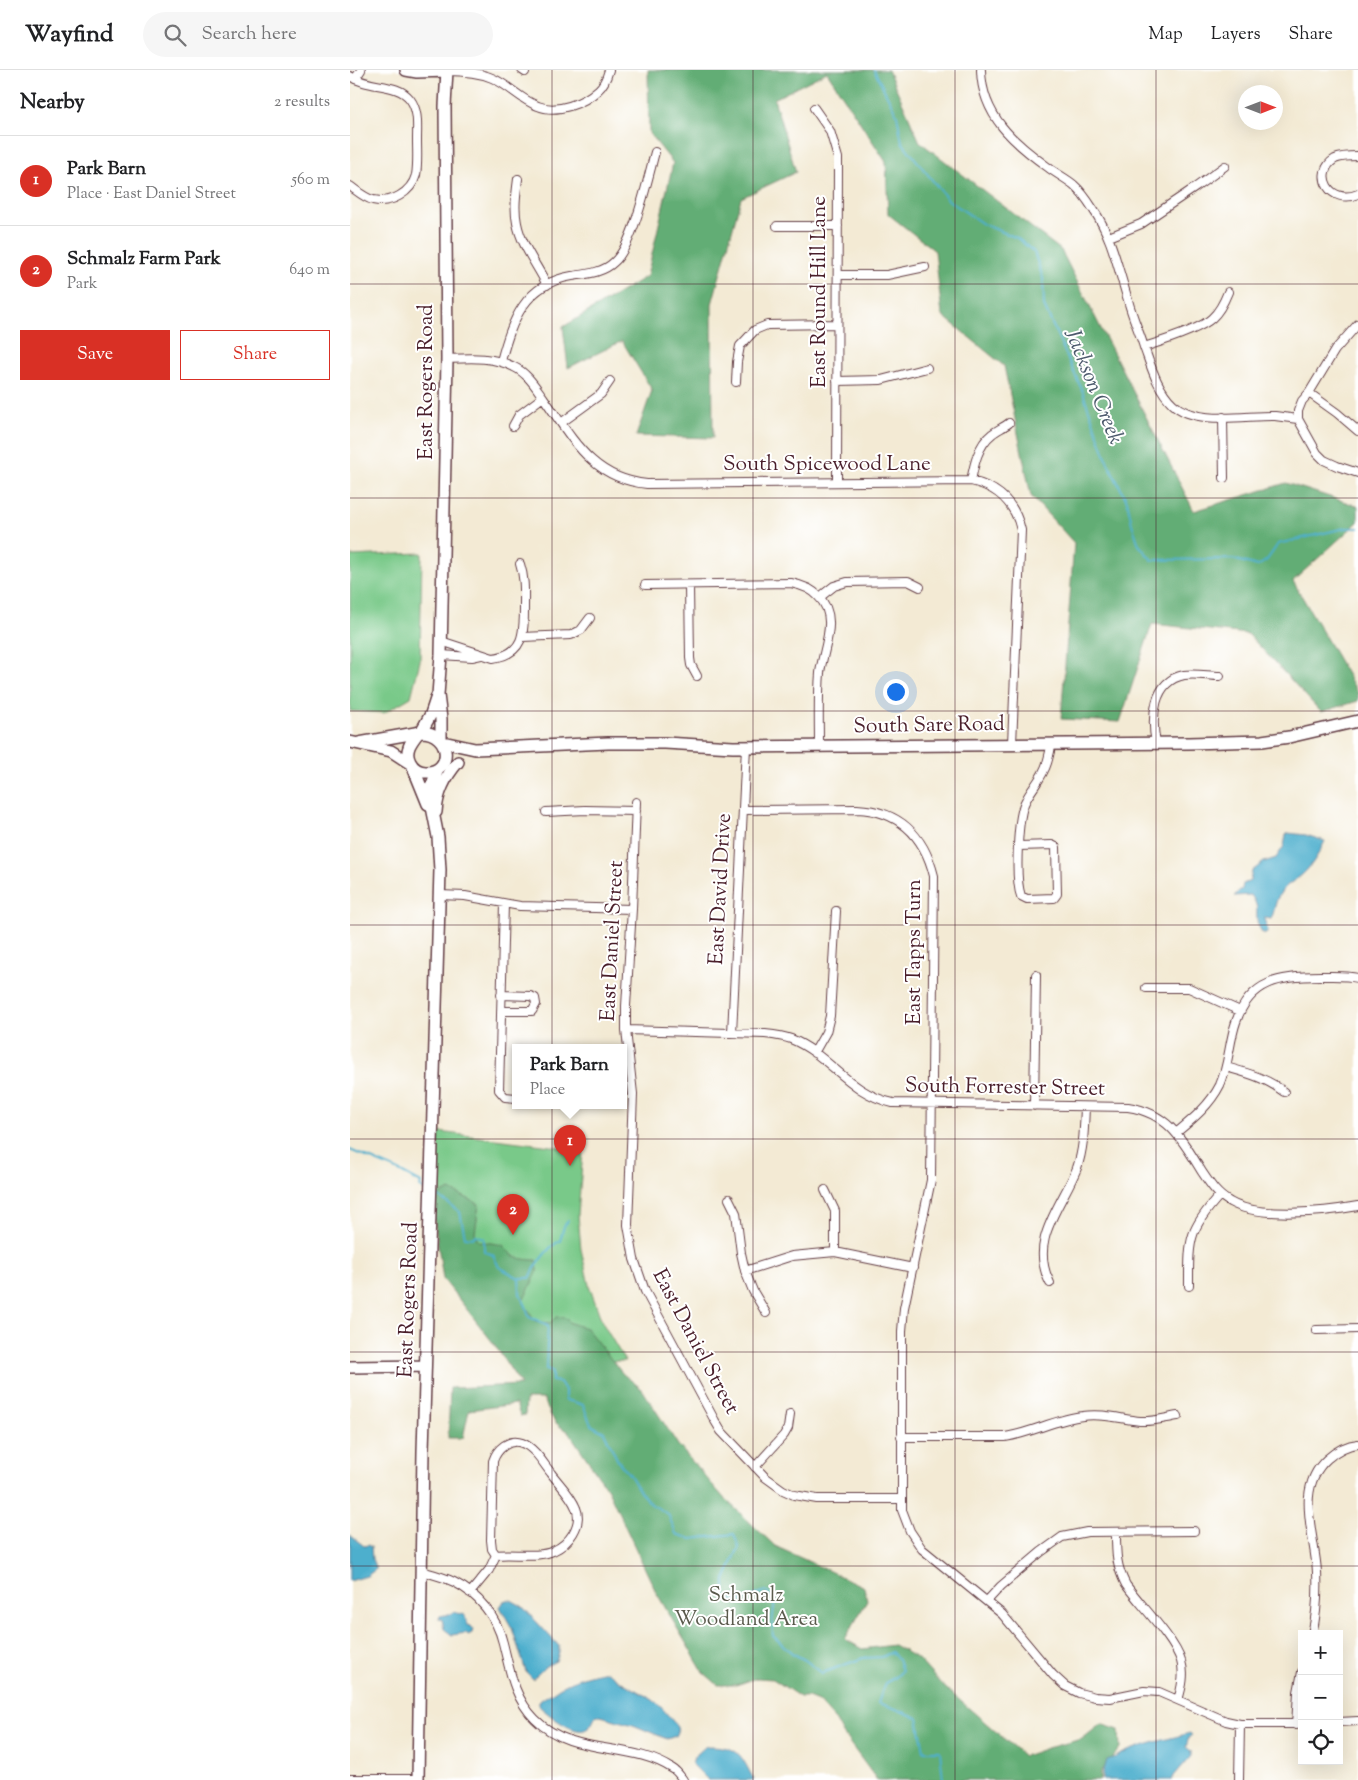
<!DOCTYPE html>
<meta charset="utf-8">
<style>
:root{--surface:#fff;--page:#f6f6f6;--text:#202124;--muted:#757577;--line:#e0e0e0;--accent:#d93025}
body{margin:0;font-family:"Sorts Mill Goudy",serif;background:var(--page);color:var(--text)}
.controls{position:absolute;right:15px;bottom:15px;display:grid;overflow:hidden;border-radius:0px;box-shadow:0 5px 20px #0002}
.controls button{width:45px;height:45px;display:grid;place-items:center;padding:0;border:0;border-bottom:1px solid var(--line);background:var(--surface);color:var(--text);font:25px sans-serif}
.compass{position:absolute;left:888px;top:15px;width:45px;height:45px;border-radius:50%;background:var(--surface);box-shadow:0 5px 20px #0002;rotate:90deg}
.you{position:absolute;left:545px;top:621px;width:18px;height:18px;margin:-12px;border:4px solid #fff;border-radius:50%;background:#1a73e8;box-shadow:0 0 0 8px #1a73e833}
.badge{display:grid;place-items:center;width:32px;height:32px;border-radius:50%;background:var(--accent);color:#fff;font-size:16px;font-weight:700}
.pin{position:absolute;translate:-50% -41px;filter:drop-shadow(0 1px 2px #0008)}
.pin::after{content:'';position:absolute;top:26px;width:18px;height:15px;background:inherit;clip-path:polygon(0 0,100% 0,50% 100%)}
.popup{position:absolute;left:162px;top:974px;width:115px;height:65px;box-sizing:border-box;display:grid;place-content:center;border-radius:0px;background:var(--surface);filter:drop-shadow(0 1px 4px #0005);font-size:16px;white-space:nowrap;color:var(--muted)}
.popup b{font-size:19px;color:var(--text)}
.popup::after{content:'';position:absolute;left:50%;top:100%;margin-left:-10px;border:10px solid transparent;border-top-color:var(--surface)}
.list{margin:0;padding:0;list-style:none}
h2{display:flex;justify-content:space-between;align-items:center;height:65px;margin:0;padding:0 20px;font-size:21px}
h2 small{font-size:16px;font-weight:400;color:var(--muted)}
.list li{display:grid;grid-template-columns:32px 1fr auto;gap:15px;align-items:center;box-sizing:border-box;height:90px;padding:0 20px;border-top:1px solid var(--line)}
.list b{display:block;font-size:19px;white-space:nowrap}
.list p{margin:0;font-size:16px;white-space:nowrap;color:var(--muted)}
.list em{font-size:16px;font-style:normal;color:var(--muted)}
.actions{display:flex;gap:10px;padding:15px 20px}
.actions a{flex:1;padding:11px 0;border:1px solid var(--accent);border-radius:0px;text-align:center;font-size:18px;color:var(--accent)}
.actions .main{background:var(--accent);color:#fff}
.icon{flex:none;width:28px;height:28px;fill:none;stroke:currentColor;stroke-width:2;stroke-linecap:round;stroke-linejoin:round}
.map{position:relative;flex:none;width:1008px;height:1710px;overflow:hidden}
header{display:flex;align-items:center;gap:30px;box-sizing:border-box;height:70px;padding:0 25px;background:var(--surface);border-bottom:1px solid var(--line)}
header strong{font-size:24px}
nav{display:flex;gap:28px;margin-inline-start:auto;font-size:18px}
.search{width:350px;height:45px;background:var(--page);display:flex;align-items:center;gap:12px;box-sizing:border-box;padding:0 18px;border-radius:28px;color:var(--muted);font-size:19px}
main{display:flex}
aside{flex:1;background:var(--surface)}
.map>svg:first-child{display:block}
.green{fill:#79c989;stroke:#62745a}
.forest{fill:#62ad75;stroke:#566650}
.water{fill:#4eafcd;stroke:#4c677c}
.lines{fill:none;stroke-linecap:round;stroke-linejoin:round}
.stream{stroke:#4eafcd;stroke-width:2}
.street-casing{stroke:#633d44;stroke-width:10}
.secondary-casing{stroke:#633d44;stroke-width:14}
.street{stroke:#fff;stroke-width:8}
.secondary{stroke:#fff;stroke-width:11}
.grid{fill:none;stroke:#4a1f2b;stroke-width:1;stroke-opacity:0.55}
.labels{text-anchor:middle;dominant-baseline:central;stroke-width:4;stroke-linejoin:round;paint-order:stroke}
.street-label{font-size:21px;fill:#4a1f2b;stroke:#fff}
.park-label{font-size:21px;fill:#5a5a4c;stroke:#fff}
.water-label{font-size:22px;font-style:italic;fill:#4c596c;stroke:#fff}
</style>
<header>
<strong>Wayfind</strong>
<div class="search"><svg class="icon" aria-label="search" viewBox="0 0 24 24"><circle cx="10" cy="10" r="6"/><path d="M15 15l6 6"/></svg>Search here</div>
<nav><a>Map</a><a>Layers</a><a>Share</a></nav>
</header>
<main>
<aside>
<h2>Nearby<small>2 results</small></h2>
<ul class="list">
<li><span class="badge">1</span><div><b>Park Barn</b><p>Place · East Daniel Street</p></div><em>560 m</em></li>
<li><span class="badge">2</span><div><b>Schmalz Farm Park</b><p>Park</p></div><em>640 m</em></li>
</ul>
<div class="actions"><a class="main">Save</a><a>Share</a></div>
</aside>
<div class="map">
<svg width="1008" height="1710" viewBox="0 0 1008 1710">
<rect width="100%" height="100%" fill="#fff"/>
<filter id="ink" filterUnits="userSpaceOnUse"><feTurbulence type="fractalNoise" baseFrequency=".02" numOctaves="2"/><feDisplacementMap in="SourceGraphic" scale="10" xChannelSelector="R" yChannelSelector="G"/><feConvolveMatrix kernelMatrix="1 2 1 2 8 2 1 2 1" color-interpolation-filters="sRGB"/></filter>
<filter id="wash" filterUnits="userSpaceOnUse"><feTurbulence type="fractalNoise" baseFrequency=".0096" numOctaves="4" result="noise"/><feDisplacementMap in="SourceGraphic" scale="20" xChannelSelector="R" yChannelSelector="G"/><feGaussianBlur stdDeviation="1.12" result="paint"/><feColorMatrix in="noise" values="0 0 0 0 0 0 0 0 0 0 0 0 0 0 0 0 0 1.4 0 .05"/><feComposite in="paint" operator="in"/></filter>
<g filter="url(#wash)">
<rect width="100%" height="100%" fill="#f3ead4"/>
<path class="green" d="M72 483 70 591 61 627 34 643 0 641V486Z
M89 1062 233 1080 228 1145 231 1179 239 1215 252 1252 275 1291 192 1292 85 1150Z"/>
<path class="forest" d="M298 0H538L570 72 711 180 844 441 936 413 1008 436V452L943 511 1008 623V631L971 642 898 564 802 554 770 652 711 649 724 473 681 426 654 296 592 245 585 181 538 144 536 92 477 2 424 29 446 102 391 128 362 234 363 368 286 366 302 320 272 271 218 298 213 257 297 206 323 93 299 63Z
M100 1120 129 1134 125 1163 128 1171 153 1175C162 1188 171 1190 187 1190L188 1201 173 1231 185 1251 200 1253 206 1247H215L220 1253 236 1258 273 1304 292 1319 328 1375 373 1427 425 1476 514 1517 517 1531 495 1569 512 1579 544 1575 568 1589 591 1614 674 1686 697 1678 732 1669 751 1654 769 1660 770 1678 751 1702V1710H527L493 1664 486 1651 468 1631 458 1627H450L423 1609 407 1608 386 1615H368L353 1602 306 1522 258 1420 218 1361C203 1355 199 1342 194 1329H176L175 1345 170 1346 166 1334 119 1340 113 1368H98L100 1318 171 1315 144 1274 93 1209 81 1129Z"/>
<path class="water" d="M938 763 956 765 975 771C970 781 964 793 956 801 949 809 939 812 932 821 925 829 925 841 921 849L915 848 914 849 918 860 916 864 911 862C910 858 907 854 907 850 906 838 909 837 901 825L884 826 892 819 893 814 900 811 902 801 914 792 926 788 934 776 936 765Z
M0 1465 14 1476 18 1475 21 1477 22 1489 26 1499 17 1506 0 1511Z
M161 1530 172 1536 209 1576V1583L206 1591 196 1596 183 1609 176 1602 162 1558 150 1537 154 1531Z
M104 1542 114 1545 118 1555 121 1556 123 1559 122 1563 118 1565 116 1563 102 1565 94 1559 92 1549H89L90 1546 101 1544Z
M257 1601 270 1611 303 1630 312 1638 327 1656 328 1662 326 1666 317 1669 283 1655 247 1645C243 1649 243 1655 238 1658 226 1668 198 1644 189 1636V1632C193 1628 197 1626 202 1623 219 1610 236 1605 257 1601Z
M840 1663 842 1665 839 1667 836 1677 841 1681V1686L824 1706 822 1710H753V1703L757 1690C768 1687 775 1681 786 1678 803 1672 822 1668 840 1663Z
M356 1676C389 1676 390 1683 404 1710H358L342 1694 344 1687Z"/>
<g class="lines">
<path class="stream" d="M524 0 547 45 552 72 598 130 633 154 667 168 684 182 693 208 694 236 732 320 758 393 777 431 782 454 789 475 802 490 882 489 908 496 917 490 928 474 995 458H1008
M0 1080 49 1101 71 1113 70 1117 77 1121
M86 1125 110 1142 115 1167 123 1168 125 1165 134 1168V1181L143 1185 149 1197 169 1208
M218 1151 214 1156 210 1171C198 1176 185 1196 180 1208H169L170 1224 176 1236 179 1247 198 1255 196 1299 202 1301V1311L210 1312 215 1320V1330L224 1332 233 1335 241 1355 254 1362 268 1391 280 1405 290 1422 301 1434 318 1444 326 1464 341 1469 384 1464 389 1477 375 1510V1529L392 1531 415 1521 425 1529 422 1554 423 1566 442 1583 455 1590 472 1603 513 1588 532 1587 542 1582 548 1590 552 1601 546 1607 535 1613 528 1633 541 1637 568 1648 574 1681H590L593 1710"/>
</g>
</g>
<g filter="url(#ink)">
<g class="lines">
<g class="street-casing">
<path id="street" d="M172 0 175 2
M631 0C632 46 664 73 699 98 707 104 717 109 724 115 731 121 738 131 743 139 762 166 768 199 778 230 782 246 789 261 794 277 801 296 807 319 823 334 846 356 896 345 925 346 933 347 941 348 948 349
M97 1C112 1 128 2 142 8 159 15 171 30 188 36 207 44 234 33 248 20 254 15 257 7 259 0
M0 6C19 19 47 12 60 29 69 41 67 56 67 70 67 81 68 94 66 105 61 123 41 134 23 130 15 128 7 121 0 116
M5 9 11 0
M464 38 480 61 488 88 487 412
M1008 86C1001 86 991 86 985 89 962 103 980 136 1008 124
M168 109C166 124 164 139 167 153 171 175 187 195 197 215
M427 156H488
M759 167 791 154 846 117 875 96
M488 205H537L575 197
M1008 254 985 280 959 323 952 331 948 341V349L967 383 974 390 987 396 1008 403
M794 277C810 272 851 259 862 248 870 241 874 232 878 222
M97 289C120 288 143 286 164 297 177 303 185 316 193 327 222 368 242 409 297 414L621 411C647 417 665 433 671 460L662 674
M151 291C162 251 174 214 222 206 236 204 253 203 264 192 283 176 298 108 305 82
M487 311 531 310 577 298
M386 312 387 292 390 276 405 260 417 255 487 254
M959 323 987 343 1008 361
M873 347 874 408
M211 353 251 324 260 311
M163 356 169 345 193 327
M621 411C624 395 628 375 642 364 647 360 654 357 659 353
M295 515 441 513C451 515 461 518 468 526 490 547 473 578 470 603 468 627 469 652 469 676
M339 515 340 588 341 595 347 606
M470 527 484 516 497 512 558 511 570 517
M172 567 221 565 231 560 240 548
M91 571 143 588C174 584 174 563 174 537 174 522 175 509 170 494
M91 585 122 587 131 585
M806 673C801 648 803 611 834 605 845 603 859 606 870 606
M286 732 282 839 276 936V960L283 1024 278 1155 284 1189 295 1221 365 1351 371 1361 415 1407 433 1420 444 1425 467 1429H552
M393 740 507 739C549 741 574 765 584 806L581 1110 554 1238 552 1261V1440L560 1461 572 1479 652 1544 703 1605 715 1616 729 1623 745 1627 760 1628 794 1621 809 1622 876 1651 890 1654H952
M196 742 235 740 286 741
M669 776 702 775 706 777 707 824 704 828 677 829 671 826C665 810 667 745 676 730 682 718 693 707 697 693 699 687 700 680 702 674
M89 825 115 826 170 836 282 839
M154 834 149 1020 155 1027 166 1028
M796 918H839L890 941
M151 941H182L186 934 185 928 180 926 151 925
M276 960 415 964C424 965 433 966 441 969 480 985 498 1023 543 1033L778 1037C818 1043 832 1069 852 1102 860 1114 867 1125 880 1132 909 1149 975 1142 1008 1136
M382 963 396 677
M464 983 476 962 480 946 486 841
M876 997C897 1003 917 1008 934 1022
M684 1036 686 905
M826 1063C843 1049 860 1035 870 1015 879 995 879 972 886 952 900 910 932 906 970 906 983 906 995 905 1008 908
M475 1120 485 1141V1182
M379 1129 386 1143 391 1183 395 1201 403 1221 416 1243
M395 1201 442 1186 485 1182 563 1198
M700 1213C678 1170 712 1136 727 1098 734 1078 734 1058 735 1037
M839 1216C839 1170 838 1160 870 1125
M966 1260 1008 1259
M551 1367H655C681 1363 706 1349 733 1346 752 1343 771 1349 790 1351 803 1352 815 1348 828 1346
M405 1397 434 1365 438 1358 440 1344
M766 1462C766 1483 766 1496 776 1515 790 1534 825 1570 831 1591 835 1604 832 1617 828 1630
M71 1501C82 1504 94 1507 104 1512 128 1524 147 1547 153 1573 160 1601 164 1628 185 1649 222 1687 281 1671 323 1699 327 1701 330 1706 333 1710
M120 1523 139 1500 146 1485C163 1483 188 1488 203 1481 219 1474 233 1455 226 1438 221 1425 209 1414 201 1403 193 1393 185 1378 172 1373 159 1368 147 1379 143 1391L141 1470 142 1479 146 1485
M637 1531 651 1516 691 1482 712 1467 737 1462 844 1461
M962 1564C967 1544 968 1523 967 1502 965 1464 944 1419 977 1389 986 1381 996 1375 1008 1374
M989 1652 1008 1651
M946 1655 948 1622 952 1602
M0 1709H68
M889 1710 890 1654"/>
</g>
<g class="secondary-casing">
<path id="secondary" d="M56 0 67 2 97 1
M71 662 81 644 87 626
M91 670V649L88 625 91 585 97 289 95 36 97 0
M0 672 41 681 61 694
M93 672 125 679 258 673H315L383 677 839 673 912 671 939 667 1008 651
M9 673 71 662C102 662 103 703 76 702 69 702 63 698 60 692 54 681 61 672 68 663
M63 697 78 734
M86 742C87 722 95 707 108 692
M0 1297 75 1296
M68 1710 73 1381 90 800 88 767 80 727 81 717 88 699"/>
</g>
<use href="#street" class="street"/>
<use href="#secondary" class="secondary"/>
</g>
</g>
<path class="grid" d="M202 0V1710M403 0V1710M605 0V1710M806 0V1710M0 214H1008M0 428H1008M0 641H1008M0 855H1008M0 1069H1008M0 1282H1008M0 1496H1008"/>
<g class="labels">
<g class="street-label">
<text transform="translate(470 222) rotate(-90)">East Round Hill Lane</text>
<text transform="translate(77 312) rotate(-90)">East Rogers Road</text>
<text x="477" y="395">South Spicewood Lane</text>
<text transform="translate(579 656) rotate(-1)">South Sare Road</text>
<text transform="translate(371 819) rotate(-87)">East David Drive</text>
<text transform="translate(263 871) rotate(-87)">East Daniel Street</text>
<text transform="translate(565 882) rotate(-90)">East Tapps Turn</text>
<text transform="translate(655 1018) rotate(1)">South Forrester Street</text>
<text transform="translate(59 1230) rotate(-88)">East Rogers Road</text>
<text transform="translate(345 1272) rotate(62)">East Daniel Street</text>
</g>
<g class="park-label">
<text x="396" y="1526">Schmalz<tspan x="396" dy="24">Woodland Area</tspan></text>
</g>
<g class="water-label">
<text transform="translate(743 317) rotate(68)">Jackson Creek</text>
</g>
</g>
</svg>
<div class="controls">
<button>+</button>
<button>−</button>
<button><svg class="icon" aria-label="locate" viewBox="0 0 24 24"><circle cx="12" cy="12" r="6"/><path d="M12 2v4M12 18v4M2 12h4M18 12h4"/></svg></button>
</div>
<svg class="compass" viewBox="-18 -18 36 36"><path d="M0-13l5 13h-10z" fill="#e53935"/><path d="M0 13l5-13h-10z" fill="#757577"/></svg>
<div class="you"></div>
<div class="pin badge" style="left:220px;top:1096px">1</div>
<div class="popup"><b>Park Barn</b>Place</div>
<div class="pin badge" style="left:163px;top:1165px">2</div>
</div>
</main>
